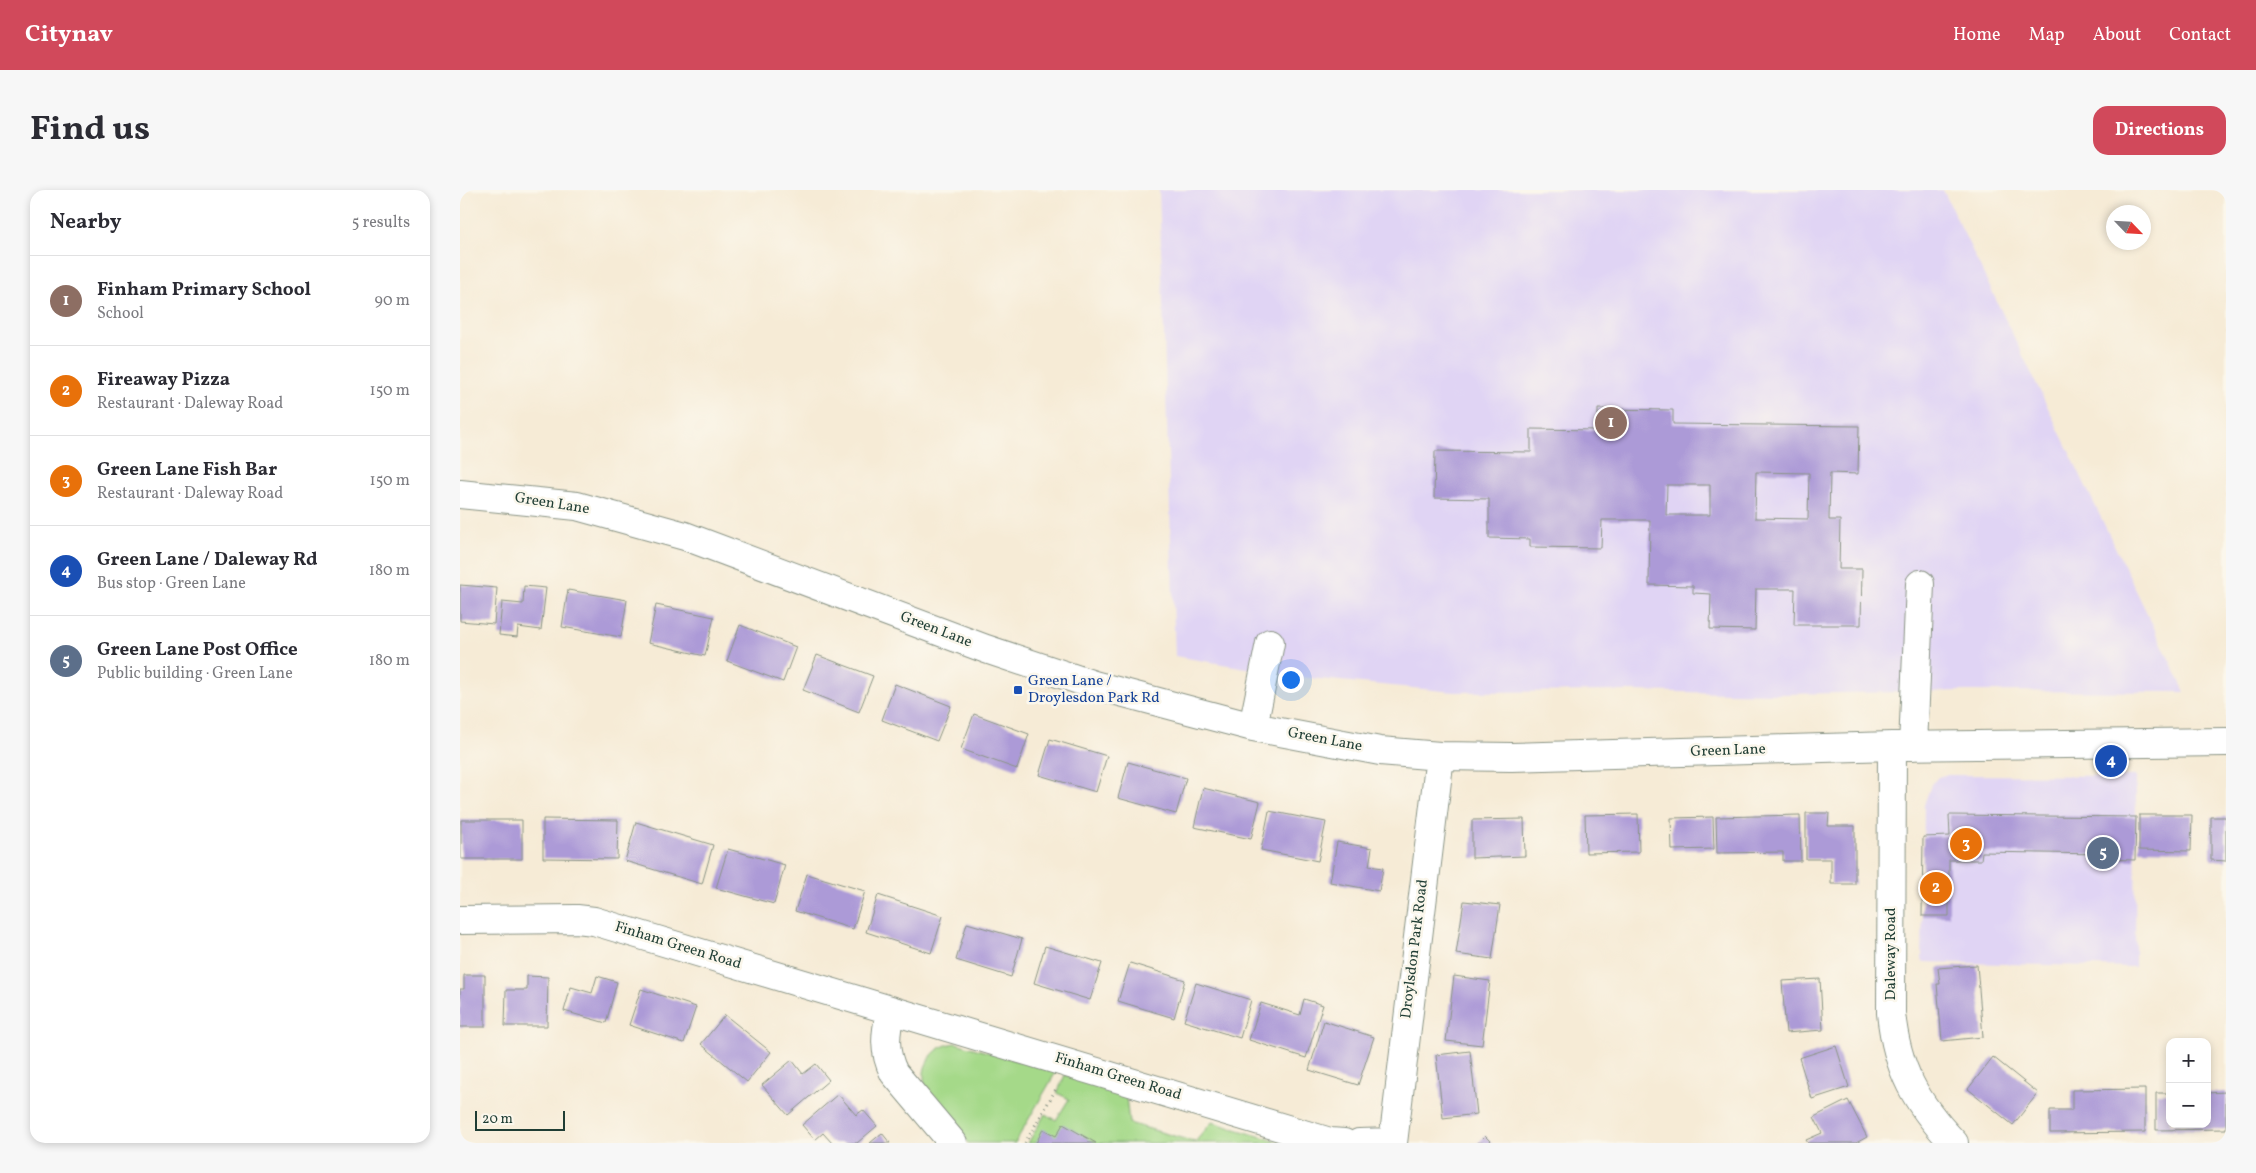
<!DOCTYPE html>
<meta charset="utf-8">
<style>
:root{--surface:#fff;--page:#f7f7f7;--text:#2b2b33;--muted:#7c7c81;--line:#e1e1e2;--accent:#d1495b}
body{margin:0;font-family:Vollkorn,serif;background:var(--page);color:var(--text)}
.controls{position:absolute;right:15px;bottom:15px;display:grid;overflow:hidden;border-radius:10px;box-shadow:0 2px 8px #0003}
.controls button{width:45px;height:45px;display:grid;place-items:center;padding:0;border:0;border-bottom:1px solid var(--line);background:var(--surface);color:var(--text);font:25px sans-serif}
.compass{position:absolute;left:1646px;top:15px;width:45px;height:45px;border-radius:50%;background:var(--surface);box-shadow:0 2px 8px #0003;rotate:115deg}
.scale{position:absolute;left:15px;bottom:12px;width:90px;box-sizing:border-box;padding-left:5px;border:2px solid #1f3d34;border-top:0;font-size:14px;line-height:18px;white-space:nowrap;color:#1f3d34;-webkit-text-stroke:4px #fbf7ec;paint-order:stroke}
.you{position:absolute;left:830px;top:489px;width:18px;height:18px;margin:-12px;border:4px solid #fff;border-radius:50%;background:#1a73e8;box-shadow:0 0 0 8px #1a73e833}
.badge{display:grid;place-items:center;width:32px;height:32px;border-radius:50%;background:var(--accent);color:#fff;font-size:16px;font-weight:700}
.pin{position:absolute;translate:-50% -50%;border:2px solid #fff;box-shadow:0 1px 5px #0006}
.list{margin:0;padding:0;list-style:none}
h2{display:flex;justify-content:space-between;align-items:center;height:65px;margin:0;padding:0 20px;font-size:21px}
h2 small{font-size:16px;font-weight:400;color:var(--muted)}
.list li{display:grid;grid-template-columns:32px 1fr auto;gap:15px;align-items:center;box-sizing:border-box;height:90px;padding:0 20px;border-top:1px solid var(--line)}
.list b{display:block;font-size:19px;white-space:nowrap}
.list p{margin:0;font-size:16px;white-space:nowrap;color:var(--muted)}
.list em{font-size:16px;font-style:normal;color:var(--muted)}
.map{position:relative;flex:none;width:1766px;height:953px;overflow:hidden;border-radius:15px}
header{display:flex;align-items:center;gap:30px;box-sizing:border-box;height:70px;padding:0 25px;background:var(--accent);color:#fff}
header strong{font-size:24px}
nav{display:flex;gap:28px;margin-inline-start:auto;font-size:18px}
.intro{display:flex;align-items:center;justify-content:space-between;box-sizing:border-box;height:120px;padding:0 30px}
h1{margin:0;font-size:35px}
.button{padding:12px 22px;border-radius:15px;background:var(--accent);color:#fff;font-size:18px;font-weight:700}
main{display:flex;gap:30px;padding:0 30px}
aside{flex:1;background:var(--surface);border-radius:15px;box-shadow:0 2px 8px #0003}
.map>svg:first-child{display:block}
.built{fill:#e0d4f4}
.green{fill:#a5d989;stroke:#628b5e}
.building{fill:#ac9ad7;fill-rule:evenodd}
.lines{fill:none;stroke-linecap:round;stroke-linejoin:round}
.minor-casing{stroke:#8a9485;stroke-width:30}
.path{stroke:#8a9485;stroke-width:3;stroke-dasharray:1 4;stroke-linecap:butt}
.minor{stroke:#fff;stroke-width:28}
.transit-dot{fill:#1a4fb4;stroke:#fbf7ec;stroke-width:2}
.labels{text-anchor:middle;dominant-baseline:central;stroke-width:5;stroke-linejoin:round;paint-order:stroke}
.street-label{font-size:15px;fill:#1f3d34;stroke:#fbf7ec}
.transit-label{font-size:15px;fill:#164399;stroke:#fbf7ec;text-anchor:start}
</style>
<header>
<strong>Citynav</strong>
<nav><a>Home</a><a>Map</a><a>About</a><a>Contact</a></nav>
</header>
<div class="intro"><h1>Find us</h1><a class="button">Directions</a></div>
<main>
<aside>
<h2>Nearby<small>5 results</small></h2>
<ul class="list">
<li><span class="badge" style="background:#8d6e63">1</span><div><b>Finham Primary School</b><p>School</p></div><em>90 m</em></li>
<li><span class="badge" style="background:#e8710a">2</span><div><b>Fireaway Pizza</b><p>Restaurant · Daleway Road</p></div><em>150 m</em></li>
<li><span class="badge" style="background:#e8710a">3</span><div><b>Green Lane Fish Bar</b><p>Restaurant · Daleway Road</p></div><em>150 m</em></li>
<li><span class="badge" style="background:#1a4fb4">4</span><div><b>Green Lane / Daleway Rd</b><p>Bus stop · Green Lane</p></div><em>180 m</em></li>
<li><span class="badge" style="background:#5c6f8a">5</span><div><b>Green Lane Post Office</b><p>Public building · Green Lane</p></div><em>180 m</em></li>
</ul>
</aside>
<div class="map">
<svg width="1766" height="953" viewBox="0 0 1766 953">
<rect width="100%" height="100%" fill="#fbf7ec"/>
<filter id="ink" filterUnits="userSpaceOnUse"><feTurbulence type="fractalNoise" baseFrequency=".02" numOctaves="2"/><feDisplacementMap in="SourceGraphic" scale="10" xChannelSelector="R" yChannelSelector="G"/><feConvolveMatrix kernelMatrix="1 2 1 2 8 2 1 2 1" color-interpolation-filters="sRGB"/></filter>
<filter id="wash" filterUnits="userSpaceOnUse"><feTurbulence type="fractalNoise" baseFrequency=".0096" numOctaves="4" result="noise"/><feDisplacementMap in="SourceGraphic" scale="20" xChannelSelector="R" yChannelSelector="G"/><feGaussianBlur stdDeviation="1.12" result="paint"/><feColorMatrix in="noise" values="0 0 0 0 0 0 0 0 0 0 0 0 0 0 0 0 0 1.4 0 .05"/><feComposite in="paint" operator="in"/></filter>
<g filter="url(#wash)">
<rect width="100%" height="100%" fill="#f6ebd6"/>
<path class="built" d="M699 0H1483L1725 502 1507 501 1318 504 1171 501 994 502 839 487 715 466Z
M1485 585 1676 586 1675 777 1462 772 1464 615 1471 595 1478 587Z"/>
<path class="green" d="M496 853 596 882 555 953H508C491 932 451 899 468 871 474 860 484 854 496 853Z
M605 885 664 903 666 906 669 933 735 952 752 932 822 953H568L585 924 596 930 609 909 597 903Z"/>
<g id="blocks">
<path class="building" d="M1138 219 1213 220V234L1399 236 1398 284 1370 283 1369 330H1380L1379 379H1402L1401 435H1334L1335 399H1296L1295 440 1250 439 1251 404 1233 403V396L1189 395 1190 330H1142L1141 358 1070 357V349L1029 348V309L974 308 975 261 1071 262V239L1138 240ZM1296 282 1349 283 1348 329 1295 328ZM1207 295H1250V325H1206Z
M0 395 37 398 34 434 0 431Z
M64 396 86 398 81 440 58 437 57 447 39 445 42 412 63 414Z
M108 400 167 410 161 447 102 437Z
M196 415 254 427 245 466 188 453Z
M280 435 336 457 323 492 267 471Z
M357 465 413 486 399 522 343 500Z
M435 494 491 516 477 551 422 530Z
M514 524 569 544 557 579 501 559Z
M590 549 647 566 636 602 579 585Z
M668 572 726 588 716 624 658 608Z
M743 598 800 612 791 649 734 637Z
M809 621 866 632 858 671 801 660Z
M1346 623H1369L1368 636H1395V694H1371V669H1346Z
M1178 624 1179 662 1126 663 1125 625Z
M1340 625 1341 671H1323V662L1257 663 1256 627Z
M1489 625 1676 627 1675 670 1641 669V664L1522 662 1521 670H1489V726H1462L1463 647 1490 646Z
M1679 625H1732L1731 661 1679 660Z
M1253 627 1254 659 1212 660 1211 628Z
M1751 627H1766V671L1751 670Z
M83 629 158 630 157 669 83 668Z
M1064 629 1065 666 1012 668V630Z
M1 630H62V669H1Z
M176 632 253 655 242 694 165 671Z
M877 652 912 658 909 676 923 678 919 701 870 692Z
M268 659 325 675 314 714 256 698Z
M347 684 405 701 393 739 335 721Z
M418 705 483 726 471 763 406 742Z
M1004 711 1040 715 1032 769 996 764Z
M507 733 562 749 551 787 496 770Z
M585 756 642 773 630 810 574 793Z
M670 773 725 790 714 828 658 811Z
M1517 775 1523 847 1482 851 1477 794H1480L1478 778Z
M4 785H25V837H0V799H4Z
M67 786 88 787 87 836H45L46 800H67Z
M137 786 157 792 146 833 104 821 111 797 132 803Z
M994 786 1030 791 1022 855 986 851Z
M1360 789 1363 840 1326 843 1322 791Z
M736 793 791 810 780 848 724 831Z
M181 799 236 817 224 853 169 835Z
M844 809 863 815 846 868 789 850 801 813 840 825Z
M265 825 311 862 287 892 241 854Z
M864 831 914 847 898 895 849 880Z
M1376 856 1389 897 1352 909 1339 868Z
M1010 861 1017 924 983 928 976 865Z
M1533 867 1578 903 1553 935 1508 899Z
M332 870 343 884 356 874 369 890 328 925 302 895Z
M1685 899V942L1590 943V920H1612V900Z
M1766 902V939L1696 940V903H1710V934H1747V903Z
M378 904 396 925 403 920 417 936 397 953H372L363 943 355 950 342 935Z
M1388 910 1407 947 1396 953H1348L1346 950 1362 943 1354 927Z
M603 934 636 953H576L583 939 596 946Z
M422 943 430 953H410Z
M1025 946 1032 953H1018Z"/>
</g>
</g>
<g filter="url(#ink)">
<use href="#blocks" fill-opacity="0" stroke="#8a9485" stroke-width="1"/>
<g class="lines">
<g class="minor-casing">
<path id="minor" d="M0 304 117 316 225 346 526 459 634 495 793 537 920 561 980 566 1051 567 1432 556 1766 552
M793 537 810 453
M1432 556 1431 823C1437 880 1456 913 1494 953
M1453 556 1460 394
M0 730 117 729 134 731 870 952 884 953
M431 820C425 843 423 861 434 883L493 953
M899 953 933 952
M933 953 980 566"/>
</g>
<path class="path" d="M565 953 596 899"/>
<use href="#minor" class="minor"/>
</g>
</g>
<rect class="transit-dot" x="553" y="495" width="10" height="10" rx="2.5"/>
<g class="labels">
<g class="street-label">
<text transform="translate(92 314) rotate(9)">Green Lane</text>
<text transform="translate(476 440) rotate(21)">Green Lane</text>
<text transform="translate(865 550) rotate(11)">Green Lane</text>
<text transform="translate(1268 561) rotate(-2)">Green Lane</text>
<text transform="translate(218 756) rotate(17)">Finham Green Road</text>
<text transform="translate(955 759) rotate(-83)">Droylsdon Park Road</text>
<text transform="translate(1431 764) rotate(-90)">Daleway Road</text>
<text transform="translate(658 887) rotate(17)">Finham Green Road</text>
</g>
<g class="transit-label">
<text x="568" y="491">Green Lane /<tspan x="568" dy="17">Droylesdon Park Rd</tspan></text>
</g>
</g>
</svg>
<div class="controls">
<button>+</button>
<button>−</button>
</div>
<svg class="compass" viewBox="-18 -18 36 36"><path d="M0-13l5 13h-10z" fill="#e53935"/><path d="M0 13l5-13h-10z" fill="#7c7c81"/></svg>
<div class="scale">20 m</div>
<div class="you"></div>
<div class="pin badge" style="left:1151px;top:233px;background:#8d6e63">1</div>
<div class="pin badge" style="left:1476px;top:698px;background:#e8710a">2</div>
<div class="pin badge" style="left:1506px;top:654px;background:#e8710a">3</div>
<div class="pin badge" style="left:1651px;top:571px;background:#1a4fb4">4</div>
<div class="pin badge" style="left:1643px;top:663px;background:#5c6f8a">5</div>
</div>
</main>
